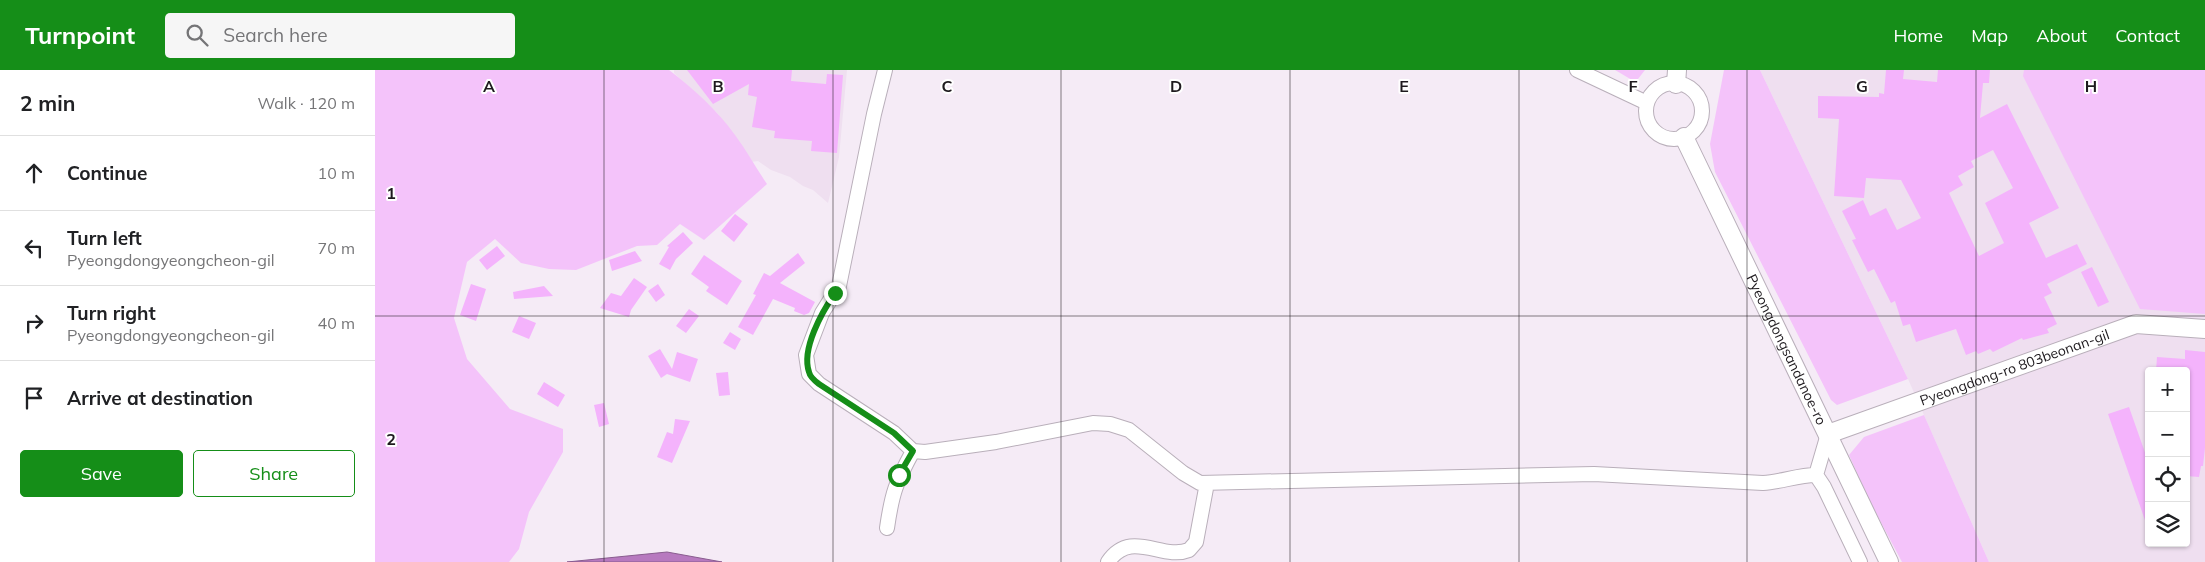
<!DOCTYPE html>
<meta charset="utf-8">
<style>
:root{--surface:#fff;--page:#f6f6f6;--text:#202124;--muted:#757577;--line:#e0e0e0;--accent:#158e18}
body{margin:0;font-family:Mulish,sans-serif;background:var(--page);color:var(--text)}
.controls{position:absolute;right:15px;bottom:15px;display:grid;overflow:hidden;border-radius:5px;box-shadow:0 1px 4px #0004}
.controls button{width:45px;height:45px;display:grid;place-items:center;padding:0;border:0;border-bottom:1px solid var(--line);background:var(--surface);color:var(--text);font:25px sans-serif}
.stop{position:absolute;width:15px;height:15px;margin:-11px;border:4px solid #158e18;border-radius:50%;background:#fff}
.stop.end{background:#158e18;border-color:#fff;box-shadow:0 1px 5px #0008}
.list{margin:0;padding:0;list-style:none}
h2{display:flex;justify-content:space-between;align-items:center;height:65px;margin:0;padding:0 20px;font-size:21px}
h2 small{font-size:16px;font-weight:400;color:var(--muted)}
.list li{display:grid;grid-template-columns:32px 1fr auto;gap:15px;align-items:center;box-sizing:border-box;height:75px;padding:0 20px;border-top:1px solid var(--line)}
.list b{display:block;font-size:19px;white-space:nowrap}
.list p{margin:0;font-size:16px;white-space:nowrap;color:var(--muted)}
.list em{font-size:16px;font-style:normal;color:var(--muted)}
.actions{display:flex;gap:10px;padding:15px 20px}
.actions a{flex:1;padding:11px 0;border:1px solid var(--accent);border-radius:5px;text-align:center;font-size:18px;color:var(--accent)}
.actions .main{background:var(--accent);color:#fff}
.icon{flex:none;width:28px;height:28px;fill:none;stroke:currentColor;stroke-width:2;stroke-linecap:round;stroke-linejoin:round}
.map{position:relative;flex:none;width:1830px;height:492px;overflow:hidden}
header{display:flex;align-items:center;gap:30px;box-sizing:border-box;height:70px;padding:0 25px;background:var(--accent);color:#fff}
header strong{font-size:24px}
nav{display:flex;gap:28px;margin-inline-start:auto;font-size:18px}
.search{width:350px;height:45px;background:var(--page);display:flex;align-items:center;gap:12px;box-sizing:border-box;padding:0 18px;border-radius:5px;color:var(--muted);font-size:19px}
main{display:flex}
aside{flex:1;background:var(--surface)}
.map>svg:first-child{display:block}
.built{fill:#efdff0;fill-rule:evenodd}
.green{fill:#f4c3fa}
.water{fill:#b779bf;stroke:#895c8f}
.building{fill:#f4b3fc;fill-rule:evenodd}
.lines{fill:none;stroke-linecap:round;stroke-linejoin:round}
.minor-casing{stroke:#b9afba;stroke-width:16}
.tertiary-casing{stroke:#b9afba;stroke-width:20}
.minor{stroke:#fff;stroke-width:14}
.tertiary{stroke:#fff;stroke-width:18}
.route{stroke:#158e18;stroke-width:6}
.grid{fill:none;stroke:#1e1a1e;stroke-width:1;stroke-opacity:0.55}
.labels{text-anchor:middle;dominant-baseline:central;stroke-width:4;stroke-linejoin:round;paint-order:stroke}
.street-label{font-size:14px;fill:#1e1a1e;stroke:#fff}
.grid-label{font-size:16px;text-anchor:middle;font-weight:bold;fill:#1e1a1e;stroke:#fff;stroke-width:4;stroke-linejoin:round;paint-order:stroke}
</style>
<header>
<strong>Turnpoint</strong>
<div class="search"><svg class="icon" aria-label="search" viewBox="0 0 24 24"><circle cx="10" cy="10" r="6"/><path d="M15 15l6 6"/></svg>Search here</div>
<nav><a>Home</a><a>Map</a><a>About</a><a>Contact</a></nav>
</header>
<main>
<aside>
<h2>2 min<small>Walk · 120 m</small></h2>
<ul class="list">
<li><svg class="icon" aria-label="ahead" viewBox="0 0 24 24"><path d="M12 20V5M6 11l6-6 6 6"/></svg><div><b>Continue</b></div><em>10 m</em></li>
<li><svg class="icon" aria-label="left" viewBox="0 0 24 24"><path d="M17 20v-9H6M10 6l-5 5 5 5"/></svg><div><b>Turn left</b><p>Pyeongdongyeongcheon-gil</p></div><em>70 m</em></li>
<li><svg class="icon" aria-label="right" viewBox="0 0 24 24"><path d="M7 20v-9h11M14 6l5 5-5 5"/></svg><div><b>Turn right</b><p>Pyeongdongyeongcheon-gil</p></div><em>40 m</em></li>
<li><svg class="icon" aria-label="arrive" viewBox="0 0 24 24"><path d="M6 21V4h12l-3 4 3 4H6"/></svg><div><b>Arrive at destination</b></div></li>
</ul>
<div class="actions"><a class="main">Save</a><a>Share</a></div>
</aside>
<div class="map">
<svg width="1830" height="492" viewBox="0 0 1830 492">
<rect width="100%" height="100%" fill="#f5ebf6"/>
<path class="built" d="M299 0H472L464 87 453 133 438 120 428 116 415 107 396 100 383 91 376 92 343 44 299 3Z
M1385 0H1830V492H1614L1533 309ZM1774 301H1811V473H1774Z"/>
<path class="green" d="M0 0H294C318 18 343 41 360 65 372 81 381 98 392 114L329 170 305 154 282 175 262 176 201 200 174 199 146 193 120 169 92 192 79 248 92 289 135 339 188 359V382L154 442 144 479 134 492H0Z
M1240 0H1270L1263 9 1257 10Z
M1349 0H1385L1533 309 1462 335 1456 330 1340 102 1335 74Z
M1649 0H1830V244L1765 239 1648 6Z
M1549 345 1614 492H1527L1495 432 1474 385 1489 367Z"/>
<path class="water" d="M292 482 347 492H192Z"/>
<path class="building" d="M312 0H417L416 11 451 14 452 4 468 5 462 83 436 81 437 71 399 68 400 61 377 57 382 27 373 25 374 14 338 34Z
M1511 0H1529L1528 9 1562 12 1563 0H1615L1614 13H1608L1605 48 1632 34 1684 138 1654 153 1671 188 1702 174 1712 194 1672 214 1677 223 1669 227 1682 254 1672 259 1674 263 1648 270 1647 268 1618 282 1615 279 1603 284 1601 281 1591 285 1581 259 1541 272 1535 254 1528 256 1520 231 1516 233 1499 199 1493 202 1477 170 1481 169 1467 141 1488 130 1495 146 1511 138 1522 160 1546 148 1526 110 1491 108 1489 128 1459 126 1464 49 1443 48V26L1504 27V23L1509 24ZM1618 80 1638 118 1610 133 1629 173 1604 186 1574 123 1588 115 1583 106 1599 97 1596 91Z
M360 144 373 154 359 172 346 161Z
M308 162 318 173 301 189 295 200 284 194 294 177 292 176Z
M122 176 130 186 112 200 104 190Z
M260 181 267 191 237 201 234 190Z
M423 183 430 193 405 213 440 232 434 243 429 245 419 241 420 238 398 229 378 265 363 257 381 225 378 224 389 203 395 206Z
M329 185 367 211 352 235 331 221 334 217 316 204Z
M1717 197 1734 232 1723 237 1706 202Z
M259 208 272 217 256 240 254 247 225 238 236 223 246 226Z
M96 214 111 219 101 251 85 245Z
M283 214 290 225 281 232 273 221Z
M169 216 178 226 139 229 138 222Z
M314 239 324 246 311 263 301 256Z
M144 246 161 253 154 269 137 262Z
M355 262 366 269 360 280 348 273Z
M285 279 297 299 302 282 323 289 315 312 292 304 286 308 273 286Z
M1810 280 1830 282V378L1828 396H1826L1824 407 1811 406V301H1781L1782 287 1810 289Z
M353 302 355 325 344 326 341 303Z
M169 312 190 325 183 337 162 324Z
M229 333 234 354 224 357 219 335Z
M1754 337 1774 394V455L1772 456 1733 344Z
M300 349 315 351 297 393 282 387 292 362 298 364Z"/>
<g class="lines">
<g class="minor-casing">
<path id="minor" d="M510 0 499 44 464 216 447 243 431 285 434 304 444 314 519 363 538 381
M1202 0 1272 33
M1271 41a28 28 0 1 1 56 0a28 28 0 1 1-56 0Z
M1453 364 1441 405 1449 417 1485 492
M538 381 550 382 621 372 718 353 735 354 754 360 808 403 825 413 1219 404 1388 413C1406 412 1423 405 1441 405
M512 458C517 423 521 412 538 381
M733 492C756 458 787 491 814 480L821 472 832 413"/>
</g>
<g class="tertiary-casing">
<g id="tertiary">
<path d="M1301 14 1302 0"/>
<path id="s1" d="M1309 67 1514 492"/>
<path id="s2" d="M1453 364 1761 254 1830 259"/>
</g>
</g>
<use href="#minor" class="minor"/>
<use href="#tertiary" class="tertiary"/>
</g>
<g class="lines">
<path class="route" d="M460 223C447 242 426 279 434 302 435 307 440 311 444 314L519 363 538 381 524 405"/>
</g>
<path class="grid" d="M229 0V492M458 0V492M686 0V492M915 0V492M1144 0V492M1372 0V492M1601 0V492M0 246H1830"/>
<g class="labels">
<g class="street-label">
<text stroke="none"><textPath href="#s1" startOffset="236">Pyeongdongsandanoe-ro</textPath></text>
<text stroke="none"><textPath href="#s2" startOffset="198">Pyeongdong-ro 803beonan-gil</textPath></text>
</g>
</g>
<g class="grid-label">
<text x="114" y="22">A</text>
<text x="343" y="22">B</text>
<text x="572" y="22">C</text>
<text x="801" y="22">D</text>
<text x="1029" y="22">E</text>
<text x="1258" y="22">F</text>
<text x="1487" y="22">G</text>
<text x="1716" y="22">H</text>
<text x="16" y="129">1</text>
<text x="16" y="375">2</text>
</g>
</svg>
<div class="controls">
<button>+</button>
<button>−</button>
<button><svg class="icon" aria-label="locate" viewBox="0 0 24 24"><circle cx="12" cy="12" r="6"/><path d="M12 2v4M12 18v4M2 12h4M18 12h4"/></svg></button>
<button><svg class="icon" aria-label="layers" viewBox="0 0 24 24"><path d="M12 4l9 5-9 5-9-5zM3 14l9 5 9-5"/></svg></button>
</div>
<div class="stop" style="left:524px;top:405px"></div>
<div class="stop end" style="left:460px;top:223px"></div>
</div>
</main>
